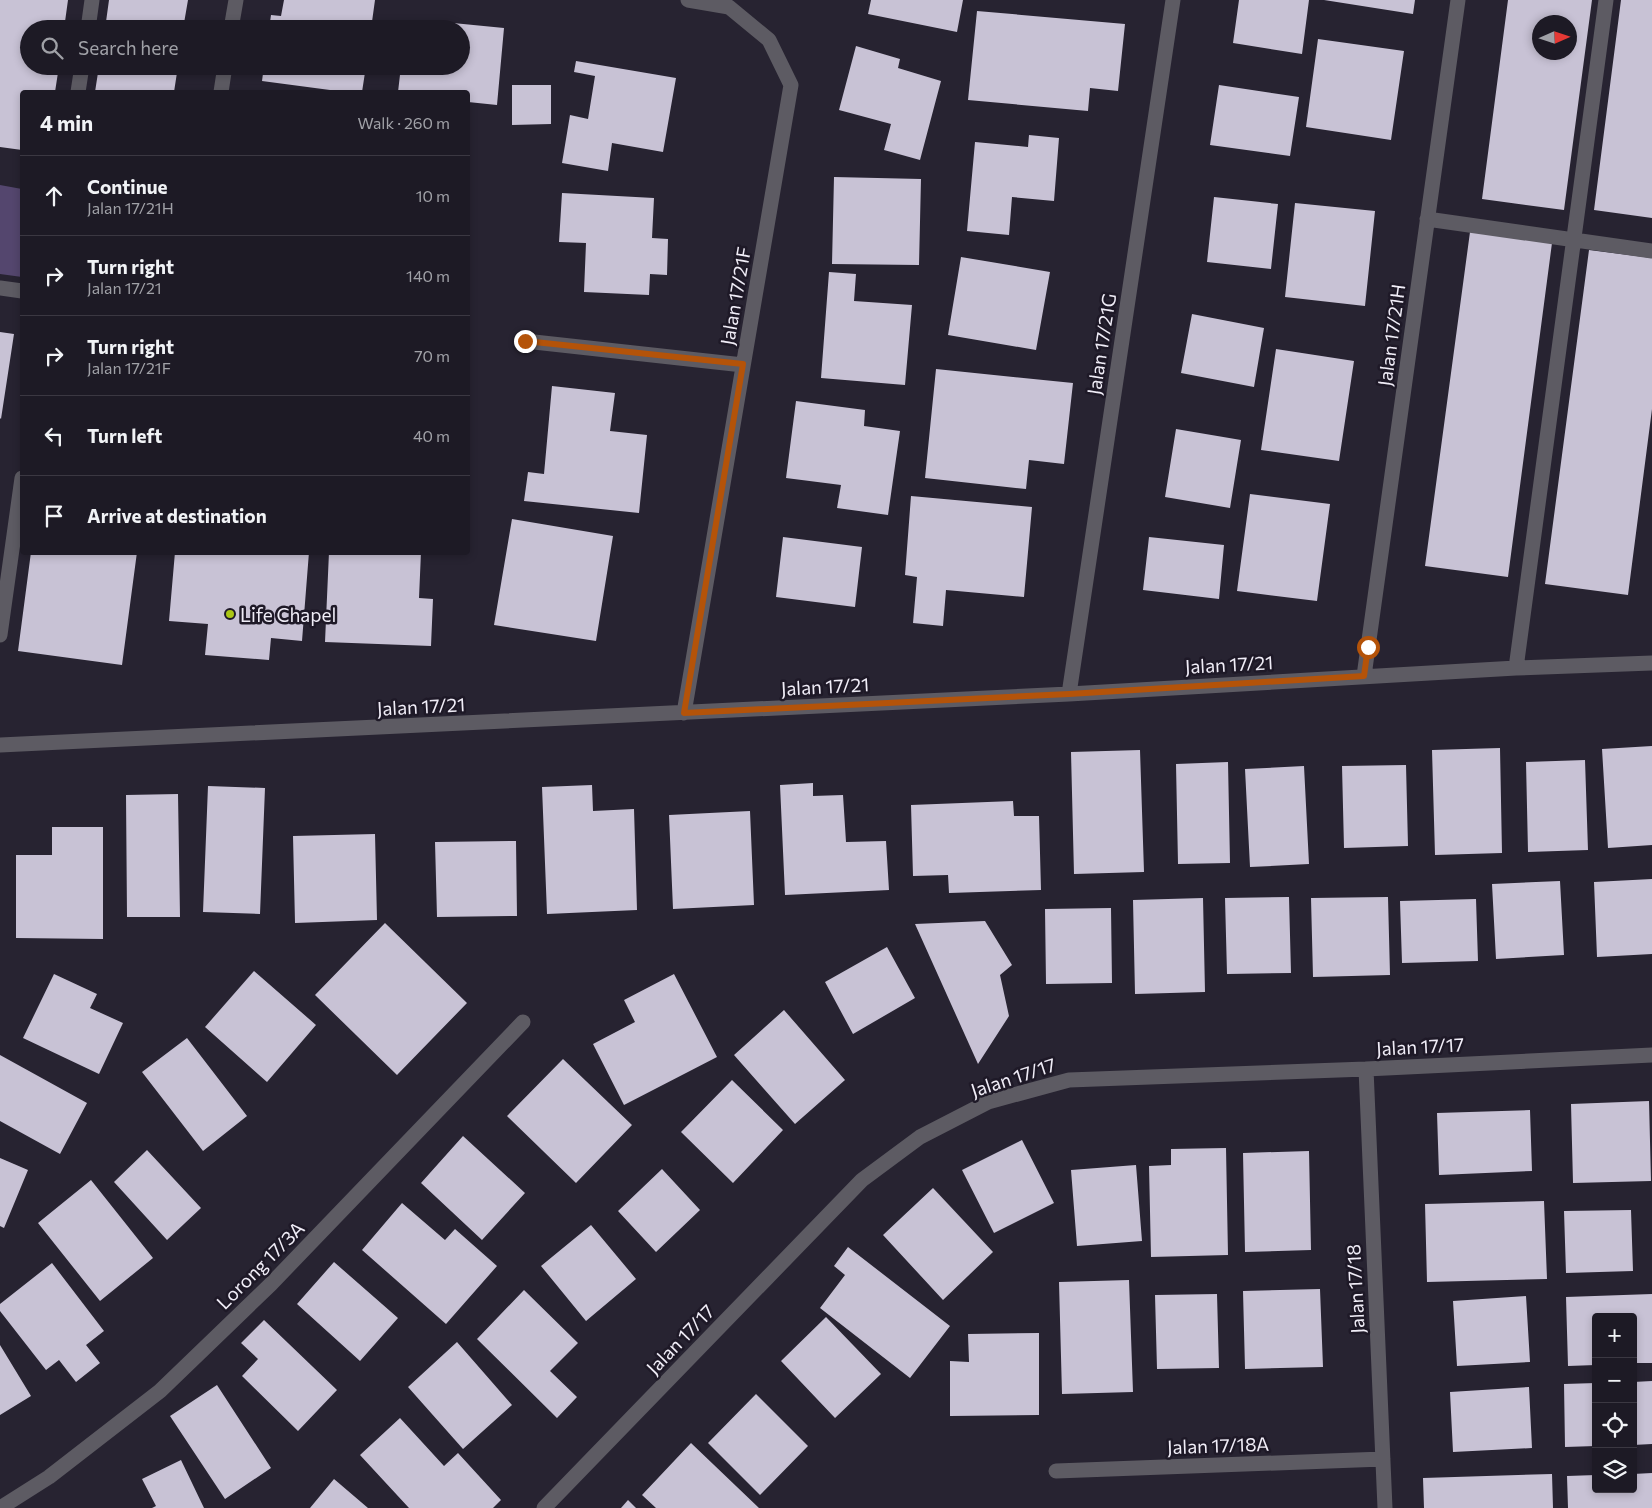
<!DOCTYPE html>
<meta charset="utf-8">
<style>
:root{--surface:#1d1a25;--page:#25232d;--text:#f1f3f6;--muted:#a0a1a7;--line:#3b3842}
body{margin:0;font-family:Commissioner,sans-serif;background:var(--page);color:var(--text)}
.controls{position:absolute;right:15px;bottom:15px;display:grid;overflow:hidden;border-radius:5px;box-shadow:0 2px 8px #0003}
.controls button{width:45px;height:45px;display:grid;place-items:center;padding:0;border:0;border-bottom:1px solid var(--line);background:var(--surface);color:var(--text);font:25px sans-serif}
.compass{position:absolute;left:1532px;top:15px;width:45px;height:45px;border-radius:50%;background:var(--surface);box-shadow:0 2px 8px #0003;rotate:87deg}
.stop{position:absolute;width:15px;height:15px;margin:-11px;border:4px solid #b45309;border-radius:50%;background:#fff}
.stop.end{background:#b45309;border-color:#fff;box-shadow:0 1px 5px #0008}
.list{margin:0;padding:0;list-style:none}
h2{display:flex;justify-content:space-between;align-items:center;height:65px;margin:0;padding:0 20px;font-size:21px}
h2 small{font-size:16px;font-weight:400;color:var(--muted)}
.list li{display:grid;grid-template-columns:32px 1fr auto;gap:15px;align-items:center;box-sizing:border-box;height:80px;padding:0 20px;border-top:1px solid var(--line)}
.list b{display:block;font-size:19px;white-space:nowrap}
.list p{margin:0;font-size:16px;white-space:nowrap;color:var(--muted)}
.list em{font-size:16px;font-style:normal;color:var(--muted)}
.icon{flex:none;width:28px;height:28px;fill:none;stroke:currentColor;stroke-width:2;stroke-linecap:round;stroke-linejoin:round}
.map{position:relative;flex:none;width:1652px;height:1508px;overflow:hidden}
.search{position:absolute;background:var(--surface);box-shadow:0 2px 8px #0003;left:20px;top:20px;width:450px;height:55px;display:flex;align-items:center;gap:12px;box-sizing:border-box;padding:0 18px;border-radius:28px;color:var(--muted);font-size:19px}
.panel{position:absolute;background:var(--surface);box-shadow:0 2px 8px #0003;left:20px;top:90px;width:450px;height:465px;border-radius:5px}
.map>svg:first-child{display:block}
.green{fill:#54466e}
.building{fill:#c8c2d5;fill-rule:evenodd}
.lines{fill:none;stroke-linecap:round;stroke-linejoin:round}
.minor{stroke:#5d5b63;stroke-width:15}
.route{stroke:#b45309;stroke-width:6}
.poi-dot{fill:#abc615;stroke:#1e1927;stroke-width:2}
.labels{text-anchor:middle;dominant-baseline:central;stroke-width:5;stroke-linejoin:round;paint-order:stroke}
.street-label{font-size:19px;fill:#f0edf7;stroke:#1e1927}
.poi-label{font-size:19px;fill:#f0edf7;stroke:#1e1927;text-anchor:start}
</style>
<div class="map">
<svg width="1652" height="1508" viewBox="0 0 1652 1508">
<rect width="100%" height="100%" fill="#272331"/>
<path class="green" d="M0 185 22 189V277L0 274Z"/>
<path class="building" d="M0 0H68L64 29H29V66H59L55 92H22V150L0 147Z
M109 0H188L183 29H105Z
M284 0H375L371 29H269L271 15 281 16Z
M871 0H963L957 32 868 14Z
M1239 0H1309L1302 54 1233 43Z
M1324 0H1415L1413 14Z
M1508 0H1592L1564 210 1482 199ZM1540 22H1570V52H1540Z
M1621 0H1652V218L1594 210Z
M977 11 1125 24 1118 91 1090 88 1088 111 968 100Z
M453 23 504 28 497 105 468 102V92H398L401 66H461V29H453Z
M1318 39 1404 51 1391 140 1306 127Z
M856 46 900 59 898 68 941 81 920 160 884 150 891 124 839 110Z
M576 61 676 78 663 152 612 143 608 171 562 163 570 115 588 119 595 76 574 72Z
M99 66H178L174 92H95Z
M264 66H366L362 92H345L262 81Z
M512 85H551V124L512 125Z
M1219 85 1299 97 1290 156 1210 145Z
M1029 135 1059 138 1054 201 1012 197 1009 235 967 231 975 142 1028 147Z
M834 177 921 179 919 265 832 264Z
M562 193 654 198 652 238 668 239 667 275 650 274 649 295 584 292 586 243 559 242Z
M1214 197 1278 204 1271 269 1207 262Z
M1295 203 1375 211 1365 306 1285 297Z
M1470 232 1552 243 1508 577 1425 566Z
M1589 250 1652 258V409L1628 595 1545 584Z
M961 257 1050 272 1036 350 948 335Z
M829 272 856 274 854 301 912 305 905 385 821 378Z
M1192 314 1264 328 1254 387 1181 373Z
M0 332 14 334 1 419 0 418Z
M1276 349 1354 361 1339 461 1261 450Z
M936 369 1073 383 1064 464 1029 460 1026 489 925 478Z
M552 386 615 393 610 431 647 435 639 513 524 501 528 472 544 474Z
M796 401 865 410 864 426 900 431 888 515 837 508 841 485 786 478Z
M1176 429 1241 440 1230 508 1165 497Z
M1250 494 1330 504 1317 601 1237 591Z
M911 496 1032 507 1024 597 946 590 943 626 913 623 917 577 905 575Z
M512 519 613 536 596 641 494 625Z
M783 537 862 547 855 607 776 597Z
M1149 537 1224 545 1219 599 1143 590Z
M31 552H137L122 665 18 651Z
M175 552H309L302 641 271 638 269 660 205 655 208 624 169 621Z
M329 552H421L419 598 433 599 431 646 325 642Z
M1652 746V845L1608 848 1602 749Z
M1500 748 1502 853 1435 855 1432 750Z
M1140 750 1144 872 1074 874 1071 752Z
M1585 760 1588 850 1528 852 1526 762Z
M1228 762 1230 863 1178 864 1176 764Z
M1406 765 1408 846 1344 848 1342 766Z
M1304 766 1309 864 1250 867 1245 769Z
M813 783V796L843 795 846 842 886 841 889 890 785 895 780 785Z
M592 785 593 811 634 809 637 910 547 914 542 787Z
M208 786 265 788 260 914 203 912Z
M178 794 180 917H127L126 795Z
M1013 801 1014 816H1039L1041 890 949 893 948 875 913 876 911 805Z
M750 811 754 905 673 909 669 815Z
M52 827H103V939L16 938V855H52Z
M375 834 377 920 295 923 293 836Z
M516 841 517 916 437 917 435 842Z
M1652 879V954L1597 957 1594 882Z
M1560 881 1564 955 1496 959 1492 884Z
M1289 897 1291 973 1227 974 1225 898Z
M1388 897 1390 975 1313 977 1311 898Z
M1203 898 1205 992 1135 994 1133 900Z
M1476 899 1478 961 1402 963 1400 901Z
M1111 908 1112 983 1046 984 1045 909Z
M985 921 1012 965 1000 975 1009 1016 978 1064 915 924Z
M385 923 467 1003 397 1075 315 995Z
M887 947 915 998 853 1034 825 982Z
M254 971 316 1025 267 1082 205 1027Z
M54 974 97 994 90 1008 123 1023 99 1074 23 1038Z
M674 974 717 1057 624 1105 593 1044 635 1022 624 1000Z
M784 1010 845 1080 795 1124 734 1055Z
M187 1038 247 1116 203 1151 142 1072Z
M0 1055 87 1103 60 1154 0 1121Z
M563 1059 632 1125 576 1183 507 1116Z
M732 1080 783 1130 733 1183 681 1132Z
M1649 1101 1651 1181 1573 1183 1571 1104Z
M1530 1110 1532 1171 1439 1175 1437 1113Z
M463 1136 525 1193 482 1240 421 1183Z
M1022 1140 1054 1203 994 1233 962 1170Z
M1226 1148 1228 1255 1151 1257 1149 1166 1171 1165V1149Z
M147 1150 201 1208 167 1240 114 1182Z
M1309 1151 1311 1250 1245 1252 1243 1153Z
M0 1158 28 1170 4 1228 0 1226Z
M1136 1165 1142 1241 1077 1246 1071 1170Z
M662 1169 700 1210 656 1252 618 1211Z
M91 1180 153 1258 100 1301 38 1223Z
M933 1188 993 1252 943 1300 883 1235Z
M1544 1201 1547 1279 1427 1282 1425 1204Z
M402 1203 445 1240 455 1229 497 1266 446 1324 362 1250Z
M1631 1210 1633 1271 1566 1273 1564 1211Z
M591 1225 636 1279 586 1321 541 1266Z
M848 1247 950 1326 910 1378 820 1308 845 1275 834 1266Z
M334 1262 398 1318 360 1361 297 1304Z
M52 1263 104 1331 86 1345 100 1363 76 1382 59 1360 46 1370 0 1311V1304Z
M1129 1280 1133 1392 1062 1394 1059 1282Z
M1320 1289 1323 1367 1245 1369 1243 1291Z
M524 1290 578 1343 550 1371 577 1397 557 1418 477 1339Z
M1217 1294 1219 1368 1157 1369 1155 1295Z
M1652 1294V1363H1633V1317H1596V1365L1568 1366 1566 1297Z
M1526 1296 1530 1362 1457 1366 1453 1301Z
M826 1317 881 1374 835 1418 781 1361Z
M264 1320 337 1390 298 1431 242 1376 258 1359 241 1343Z
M1039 1333V1415L950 1416V1361L969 1362 968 1334Z
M457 1342 512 1405 463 1449 408 1387Z
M0 1345 31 1396 0 1415Z
M1652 1381V1444L1633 1445V1382Z
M1596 1383V1446L1565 1447 1564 1384Z
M217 1385 271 1468 225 1499 170 1416Z
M1529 1387 1532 1448 1453 1452 1450 1392Z
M756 1394 808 1446 760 1495 708 1443Z
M400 1418 444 1466 458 1453 501 1500 493 1508H409L360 1455Z
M691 1443 759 1508H656L642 1495Z
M181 1460 204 1508H152L156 1506 142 1479Z
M1652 1473V1508H1568L1567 1476 1596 1475V1489H1633V1474Z
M1552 1474 1553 1508H1424L1423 1478Z
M334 1479 368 1508H310Z
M628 1500 636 1508H621Z"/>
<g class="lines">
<path class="minor" d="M88 29 92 0
M231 29 236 0
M78 92 82 66
M221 92 225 66
M1427 219 1652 251
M0 288 22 291
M525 341 743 365
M0 635 22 478
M1516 668 1606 0
M1364 676 1458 0
M1069 694 1173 0
M684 713 791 85 769 40 729 7 688 0
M0 745 1069 694 1516 668 1652 663
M1366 1069 1385 1508
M1056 1471 1383 1459
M0 1508 49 1477 160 1391 271 1284 523 1022
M544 1508 862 1180 920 1137 988 1102 1069 1080 1366 1069 1652 1055"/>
</g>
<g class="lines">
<path class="route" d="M525 341 743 364 684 713 1069 694 1364 676 1368 647"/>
</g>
<circle class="poi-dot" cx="230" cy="614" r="5"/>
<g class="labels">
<g class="street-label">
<text transform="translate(735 296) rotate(-80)">Jalan 17/21F</text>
<text transform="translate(1391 335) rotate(-82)">Jalan 17/21H</text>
<text transform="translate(1101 344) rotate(-81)">Jalan 17/21G</text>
<text transform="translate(1229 664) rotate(-3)">Jalan 17/21</text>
<text transform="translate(825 686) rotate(-3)">Jalan 17/21</text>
<text transform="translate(421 706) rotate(-3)">Jalan 17/21</text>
<text transform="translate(1420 1046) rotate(-3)">Jalan 17/17</text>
<text transform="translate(1013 1077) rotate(-18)">Jalan 17/17</text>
<text transform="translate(260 1265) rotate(-45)">Lorong 17/3A</text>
<text transform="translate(1355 1289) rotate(-93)">Jalan 17/18</text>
<text transform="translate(680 1339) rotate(-46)">Jalan 17/17</text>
<text transform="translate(1218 1445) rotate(-2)">Jalan 17/18A</text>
</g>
<g class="poi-label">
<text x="240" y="614">Life Chapel</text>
</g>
</g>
</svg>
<div class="controls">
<button>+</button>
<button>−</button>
<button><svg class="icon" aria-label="locate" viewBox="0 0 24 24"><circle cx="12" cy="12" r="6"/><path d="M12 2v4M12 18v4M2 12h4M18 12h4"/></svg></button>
<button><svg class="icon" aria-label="layers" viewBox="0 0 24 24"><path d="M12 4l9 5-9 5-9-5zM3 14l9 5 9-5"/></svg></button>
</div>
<svg class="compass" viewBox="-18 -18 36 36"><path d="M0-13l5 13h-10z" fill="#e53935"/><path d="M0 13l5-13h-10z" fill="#a0a1a7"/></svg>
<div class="stop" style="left:1368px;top:647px"></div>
<div class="stop end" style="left:525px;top:341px"></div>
<div class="search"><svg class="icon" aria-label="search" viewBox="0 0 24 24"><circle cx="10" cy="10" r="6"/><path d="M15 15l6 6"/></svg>Search here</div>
<section class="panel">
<h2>4 min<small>Walk · 260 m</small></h2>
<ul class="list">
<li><svg class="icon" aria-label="ahead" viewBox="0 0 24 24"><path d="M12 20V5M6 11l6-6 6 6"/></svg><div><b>Continue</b><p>Jalan 17/21H</p></div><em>10 m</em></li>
<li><svg class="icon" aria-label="right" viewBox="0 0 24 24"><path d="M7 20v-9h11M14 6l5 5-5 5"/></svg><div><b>Turn right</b><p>Jalan 17/21</p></div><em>140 m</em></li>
<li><svg class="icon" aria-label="right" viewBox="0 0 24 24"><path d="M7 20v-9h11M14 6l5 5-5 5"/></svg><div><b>Turn right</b><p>Jalan 17/21F</p></div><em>70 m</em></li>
<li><svg class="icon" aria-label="left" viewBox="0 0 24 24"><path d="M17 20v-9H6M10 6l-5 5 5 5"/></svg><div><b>Turn left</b></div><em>40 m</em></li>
<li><svg class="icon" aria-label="arrive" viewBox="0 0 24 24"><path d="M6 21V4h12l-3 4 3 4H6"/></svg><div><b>Arrive at destination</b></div></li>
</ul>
</section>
</div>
